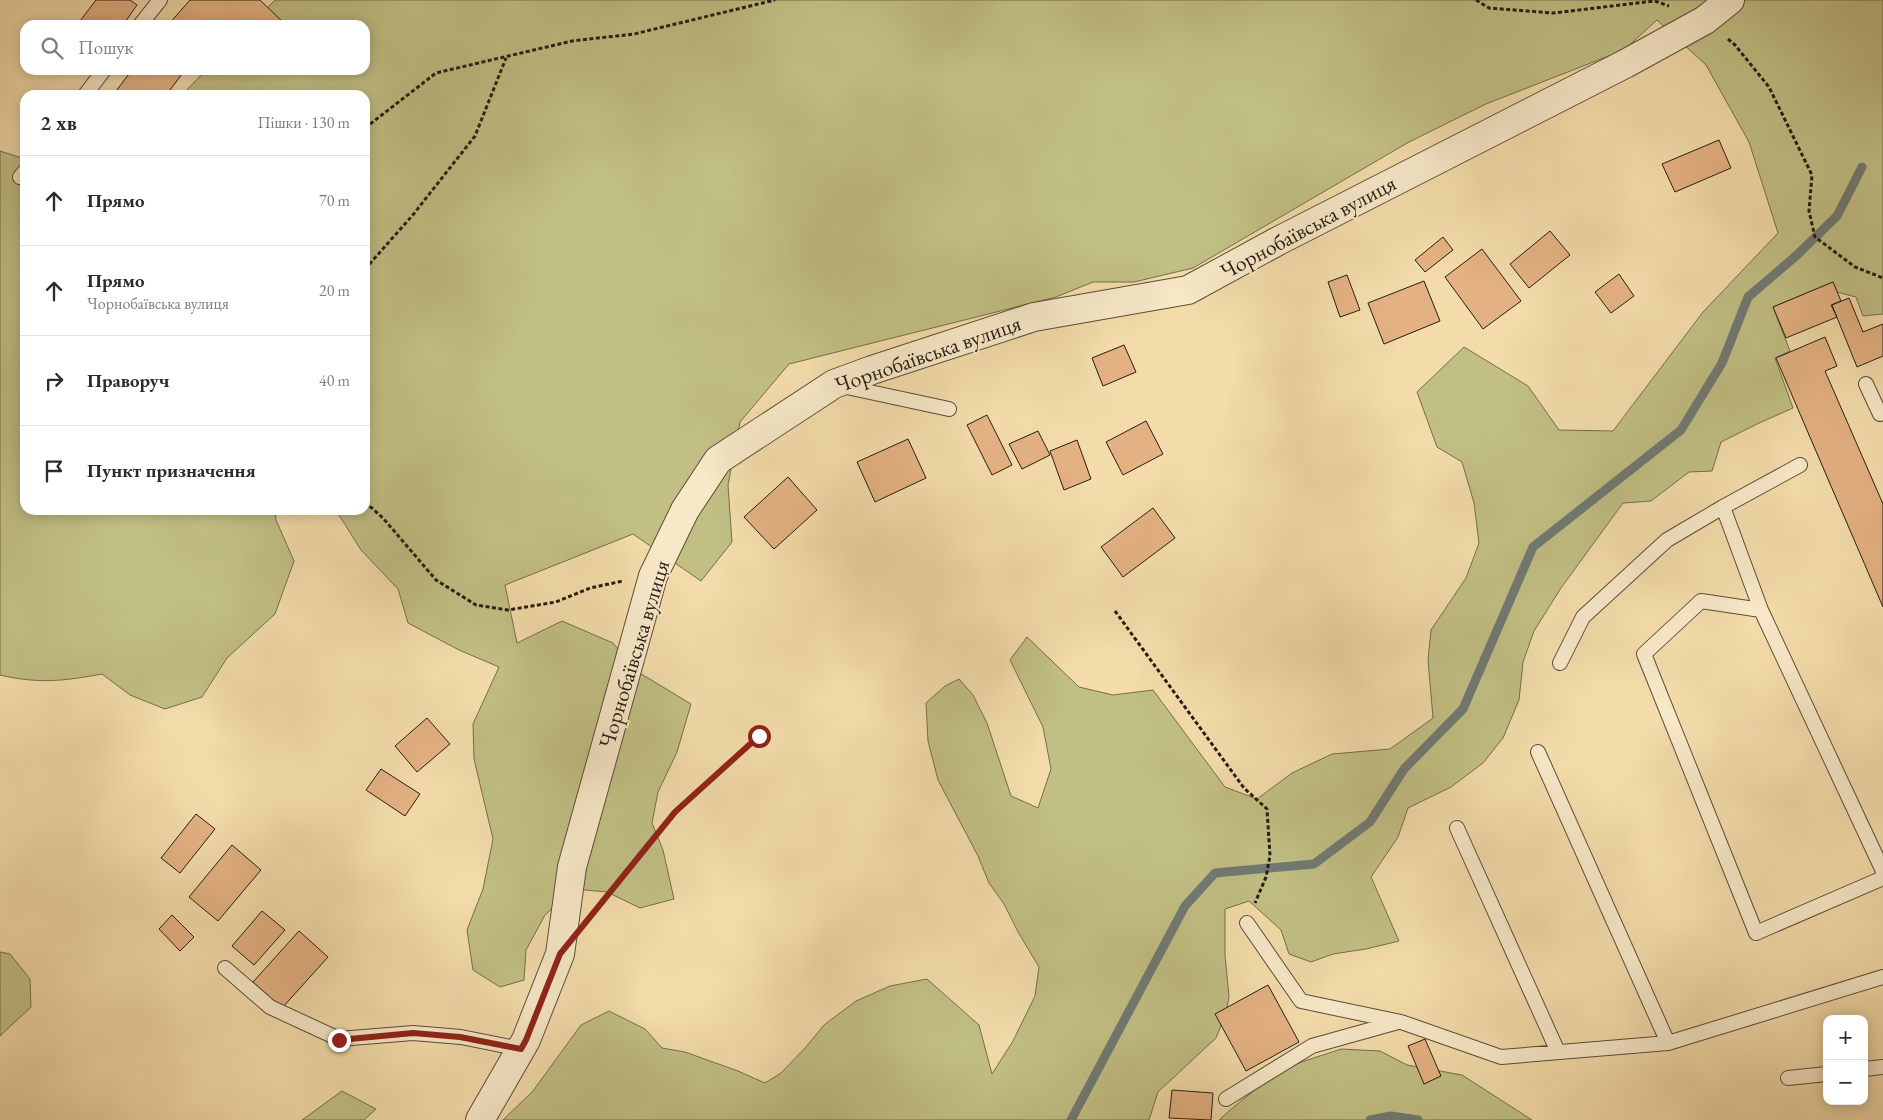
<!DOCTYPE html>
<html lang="uk">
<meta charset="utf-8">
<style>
:root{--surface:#fff;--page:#f7f7f7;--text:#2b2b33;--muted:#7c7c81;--line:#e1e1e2}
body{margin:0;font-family:"EB Garamond",serif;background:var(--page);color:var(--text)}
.controls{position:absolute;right:15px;bottom:15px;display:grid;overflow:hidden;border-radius:10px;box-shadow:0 2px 12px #0003}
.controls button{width:45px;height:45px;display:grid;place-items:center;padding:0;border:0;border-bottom:1px solid var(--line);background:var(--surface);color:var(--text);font:25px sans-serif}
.stop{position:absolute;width:15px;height:15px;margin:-11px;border:4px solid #8f2418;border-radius:50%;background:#fff}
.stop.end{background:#8f2418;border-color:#fff;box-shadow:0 1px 5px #0008}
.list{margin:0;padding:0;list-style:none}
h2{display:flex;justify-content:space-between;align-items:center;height:65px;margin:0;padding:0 20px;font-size:21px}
h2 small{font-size:16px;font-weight:400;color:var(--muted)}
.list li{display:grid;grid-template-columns:32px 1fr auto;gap:15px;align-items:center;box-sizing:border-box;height:90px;padding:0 20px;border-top:1px solid var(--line)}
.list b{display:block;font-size:19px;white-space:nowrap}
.list p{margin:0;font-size:16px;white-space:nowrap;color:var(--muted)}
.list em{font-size:16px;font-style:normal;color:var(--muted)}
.icon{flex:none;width:28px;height:28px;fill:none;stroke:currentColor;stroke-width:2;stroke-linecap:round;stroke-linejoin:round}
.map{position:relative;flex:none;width:1883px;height:1120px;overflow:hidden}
.search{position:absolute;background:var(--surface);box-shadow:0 2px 12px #0003;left:20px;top:20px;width:350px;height:55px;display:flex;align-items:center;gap:12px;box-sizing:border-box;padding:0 18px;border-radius:15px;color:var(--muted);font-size:19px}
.panel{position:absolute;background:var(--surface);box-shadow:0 2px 12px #0003;left:20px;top:90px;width:350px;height:425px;border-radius:15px}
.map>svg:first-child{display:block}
.green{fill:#c1bf84;stroke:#746e4c}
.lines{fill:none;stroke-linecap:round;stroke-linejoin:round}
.stream{stroke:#707a74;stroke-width:9}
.building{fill:#e4b282;stroke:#281c14}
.service-casing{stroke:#5b4c3a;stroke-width:16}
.minor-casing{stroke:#5b4c3a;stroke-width:30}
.path{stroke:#281c14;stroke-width:3;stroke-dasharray:4 2.5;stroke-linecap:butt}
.service{stroke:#f7e8c8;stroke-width:14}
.minor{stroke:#f7e8c8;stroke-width:28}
.route{stroke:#8f2418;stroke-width:6}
.labels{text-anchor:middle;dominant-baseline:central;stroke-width:4;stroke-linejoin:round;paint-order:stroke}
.street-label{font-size:22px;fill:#281c14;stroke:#f7e8c8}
</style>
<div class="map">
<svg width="1883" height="1120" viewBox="0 0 1883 1120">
<rect width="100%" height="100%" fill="#f3dcaa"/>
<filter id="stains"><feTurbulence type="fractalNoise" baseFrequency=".004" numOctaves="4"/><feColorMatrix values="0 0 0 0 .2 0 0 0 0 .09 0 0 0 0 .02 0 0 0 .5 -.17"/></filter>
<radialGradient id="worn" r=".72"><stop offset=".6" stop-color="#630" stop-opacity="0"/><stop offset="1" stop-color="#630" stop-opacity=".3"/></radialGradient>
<path class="green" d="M275 0H1883V314L1863 316 1856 297 1837 292 1833 282 1773 307 1790 351 1775 358 1793 408 1757 424 1721 442 1712 471 1689 472 1651 501 1623 503 1561 588 1534 631 1523 662 1519 700 1503 738 1483 763 1451 787 1408 808 1398 837 1371 877 1399 941 1366 949 1333 954 1311 962 1289 954 1281 930 1249 901 1225 909V955L1229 997 1226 1013 1216 1038 1158 1092 1149 1120H503L533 1091 581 1025 609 1011 645 1029 662 1048 685 1052 738 1071 765 1083 781 1073 806 1047 824 1025 856 1001 890 986 927 979 979 1025 992 1074 1013 1041 1035 996 1039 967 1018 932 1004 904 989 883 978 856 938 780 928 741 926 703 945 686 959 679 973 695 987 723 1011 796 1038 808 1051 769 1043 727 1010 660 1027 637 1079 687 1113 695 1153 690 1225 787 1257 799 1292 773 1332 754 1390 749 1433 718 1428 660 1431 630 1466 578 1479 543 1474 503 1462 462 1437 447 1417 392 1464 347 1528 386 1559 430 1613 431 1703 312 1778 233 1749 142 1706 65 1657 20 1624 50 1486 104 1409 142 1193 268 1134 282H1093L1056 297 789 364 740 422 728 485 732 542 701 581 633 534 505 585 517 643 562 621 613 643 638 672 691 704 677 752 658 792 652 823 663 850 674 899 640 908 607 892 574 889 545 915 526 950 524 980 500 987 473 970 467 930 483 889 493 839 474 759 473 724 499 667 459 650 408 623 398 589 361 550 339 515 334 510H365V95H182L206 70H365V25H250Z
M0 151 25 159V510H275L276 520 294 561 275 614 227 658 202 697 165 709 130 695 102 674C65 681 38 684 0 675Z
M0 952 10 954 30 979 31 1007 0 1036Z
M1341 1049 1380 1051 1407 1065 1462 1075 1532 1120H1219C1241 1100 1266 1080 1292 1066 1307 1059 1325 1055 1341 1049Z
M342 1091 376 1109 364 1120H302Z"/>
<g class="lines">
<path class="stream" d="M1071 1120 1185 906 1215 873 1314 864 1370 822 1404 769 1463 709 1533 547 1681 430 1722 363 1748 297 1797 255 1837 216 1862 167
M1370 1120 1391 1116 1418 1120"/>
</g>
<path class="building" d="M96 0H130L137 5 123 25H77Z
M190 0H260L286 25H233L231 23 228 25H168Z
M132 70H185L167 94 169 95H113Z
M1719 140 1731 168 1675 192 1662 164Z
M1550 231 1570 255 1529 288 1510 264Z
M1443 237 1453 250 1425 272 1415 260Z
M1482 249 1521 301 1483 329 1445 277Z
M1619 274 1634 296 1611 313 1595 292Z
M1347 275 1360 310 1340 317 1328 282Z
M1424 281 1440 321 1384 344 1368 303Z
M1833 282 1841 301 1831 305 1837 317 1786 338 1773 307Z
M1849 298 1863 332 1883 324V356L1857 367 1832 305Z
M1825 337 1837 366 1825 371 1883 504V607L1776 358Z
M1124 345 1136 372 1103 386 1092 358Z
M987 415 1012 465 992 475 967 425Z
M1146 421 1163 454 1123 475 1106 442Z
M1038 431 1050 455 1022 469 1009 444Z
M908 439 926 478 875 502 857 462Z
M1077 440 1091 479 1064 490 1050 451Z
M788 477 817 510 774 549 744 517Z
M1153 508 1175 538 1123 577 1101 547Z
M427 718 450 744 417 772 395 746Z
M381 769 420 794 405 816 366 790Z
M196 814 215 829 180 873 161 858Z
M232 845 261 870 218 921 189 897Z
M262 911 285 930 254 965 232 946Z
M172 915 194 937 180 951 159 929Z
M299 931 328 957 282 1008 253 982Z
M1268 985 1299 1042 1246 1071 1215 1014Z
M1425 1039 1441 1076 1424 1084 1408 1046Z
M1172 1090 1213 1093 1211 1120 1169 1118Z"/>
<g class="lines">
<g class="service-casing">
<path id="service" d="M140 25 160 0
M85 95 104 70
M20 177 25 171
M1866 384 1880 414
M842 386 949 409
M1723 507 1761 610 1883 871
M1761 610 1701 601 1644 654 1756 933 1883 878
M1560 663 1583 617 1667 540 1723 507 1800 465
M1538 752 1668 1043
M1457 828 1558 1052
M1247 923 1301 1001 1401 1022 1501 1057 1668 1043 1883 977
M225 968 270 1007 339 1039 413 1033 461 1037 521 1049
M1864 1069 1883 1067
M1788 1078 1827 1074
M1226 1099 1312 1046 1398 1022"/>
</g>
<g class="minor-casing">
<path id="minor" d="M480 1120 526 1040 560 954 572 867 653 576 685 510 718 460 834 384 872 370 1034 317 1188 290 1278 241 1625 64 1705 20 1730 0"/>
</g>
<path class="path" d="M1476 0 1489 8 1553 13 1655 1 1669 6
M1728 39 1735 45 1769 87 1812 175 1809 211 1815 237 1855 267 1883 278
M365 128 436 73 572 41 634 34 775 0
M365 269 412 216 475 136 506 58
M365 502 383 518 436 580 476 605 508 610 556 602 590 588 623 581
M1115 611 1244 788 1267 809 1270 856 1266 877 1255 903
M596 911 675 812 759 735"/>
<use href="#service" class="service"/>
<use href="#minor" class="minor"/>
</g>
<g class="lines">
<path class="route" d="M339 1040 413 1033 460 1037 521 1049 526 1040 560 954 675 812 759 736"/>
</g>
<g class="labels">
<g class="street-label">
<text transform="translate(1308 227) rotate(-28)">Чорнобаївська вулиця</text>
<text transform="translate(928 354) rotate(-19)">Чорнобаївська вулиця</text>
<text transform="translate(634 654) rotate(-73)">Чорнобаївська вулиця</text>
</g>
</g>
<rect width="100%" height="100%" filter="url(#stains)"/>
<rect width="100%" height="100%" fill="url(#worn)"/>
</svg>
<div class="controls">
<button>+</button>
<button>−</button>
</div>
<div class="stop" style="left:759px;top:736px"></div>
<div class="stop end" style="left:339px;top:1040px"></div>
<div class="search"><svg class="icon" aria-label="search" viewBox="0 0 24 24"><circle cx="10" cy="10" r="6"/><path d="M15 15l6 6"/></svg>Пошук</div>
<section class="panel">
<h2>2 хв<small>Пішки · 130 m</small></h2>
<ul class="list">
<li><svg class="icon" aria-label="ahead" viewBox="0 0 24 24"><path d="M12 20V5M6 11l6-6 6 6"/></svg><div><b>Прямо</b></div><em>70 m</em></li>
<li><svg class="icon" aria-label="ahead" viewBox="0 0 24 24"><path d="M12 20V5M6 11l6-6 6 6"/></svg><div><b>Прямо</b><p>Чорнобаївська вулиця</p></div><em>20 m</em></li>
<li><svg class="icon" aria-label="right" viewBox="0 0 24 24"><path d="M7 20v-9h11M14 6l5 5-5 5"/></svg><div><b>Праворуч</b></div><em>40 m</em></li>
<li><svg class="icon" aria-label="arrive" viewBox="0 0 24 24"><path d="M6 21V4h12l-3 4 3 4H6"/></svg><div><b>Пункт призначення</b></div></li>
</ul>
</section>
</div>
